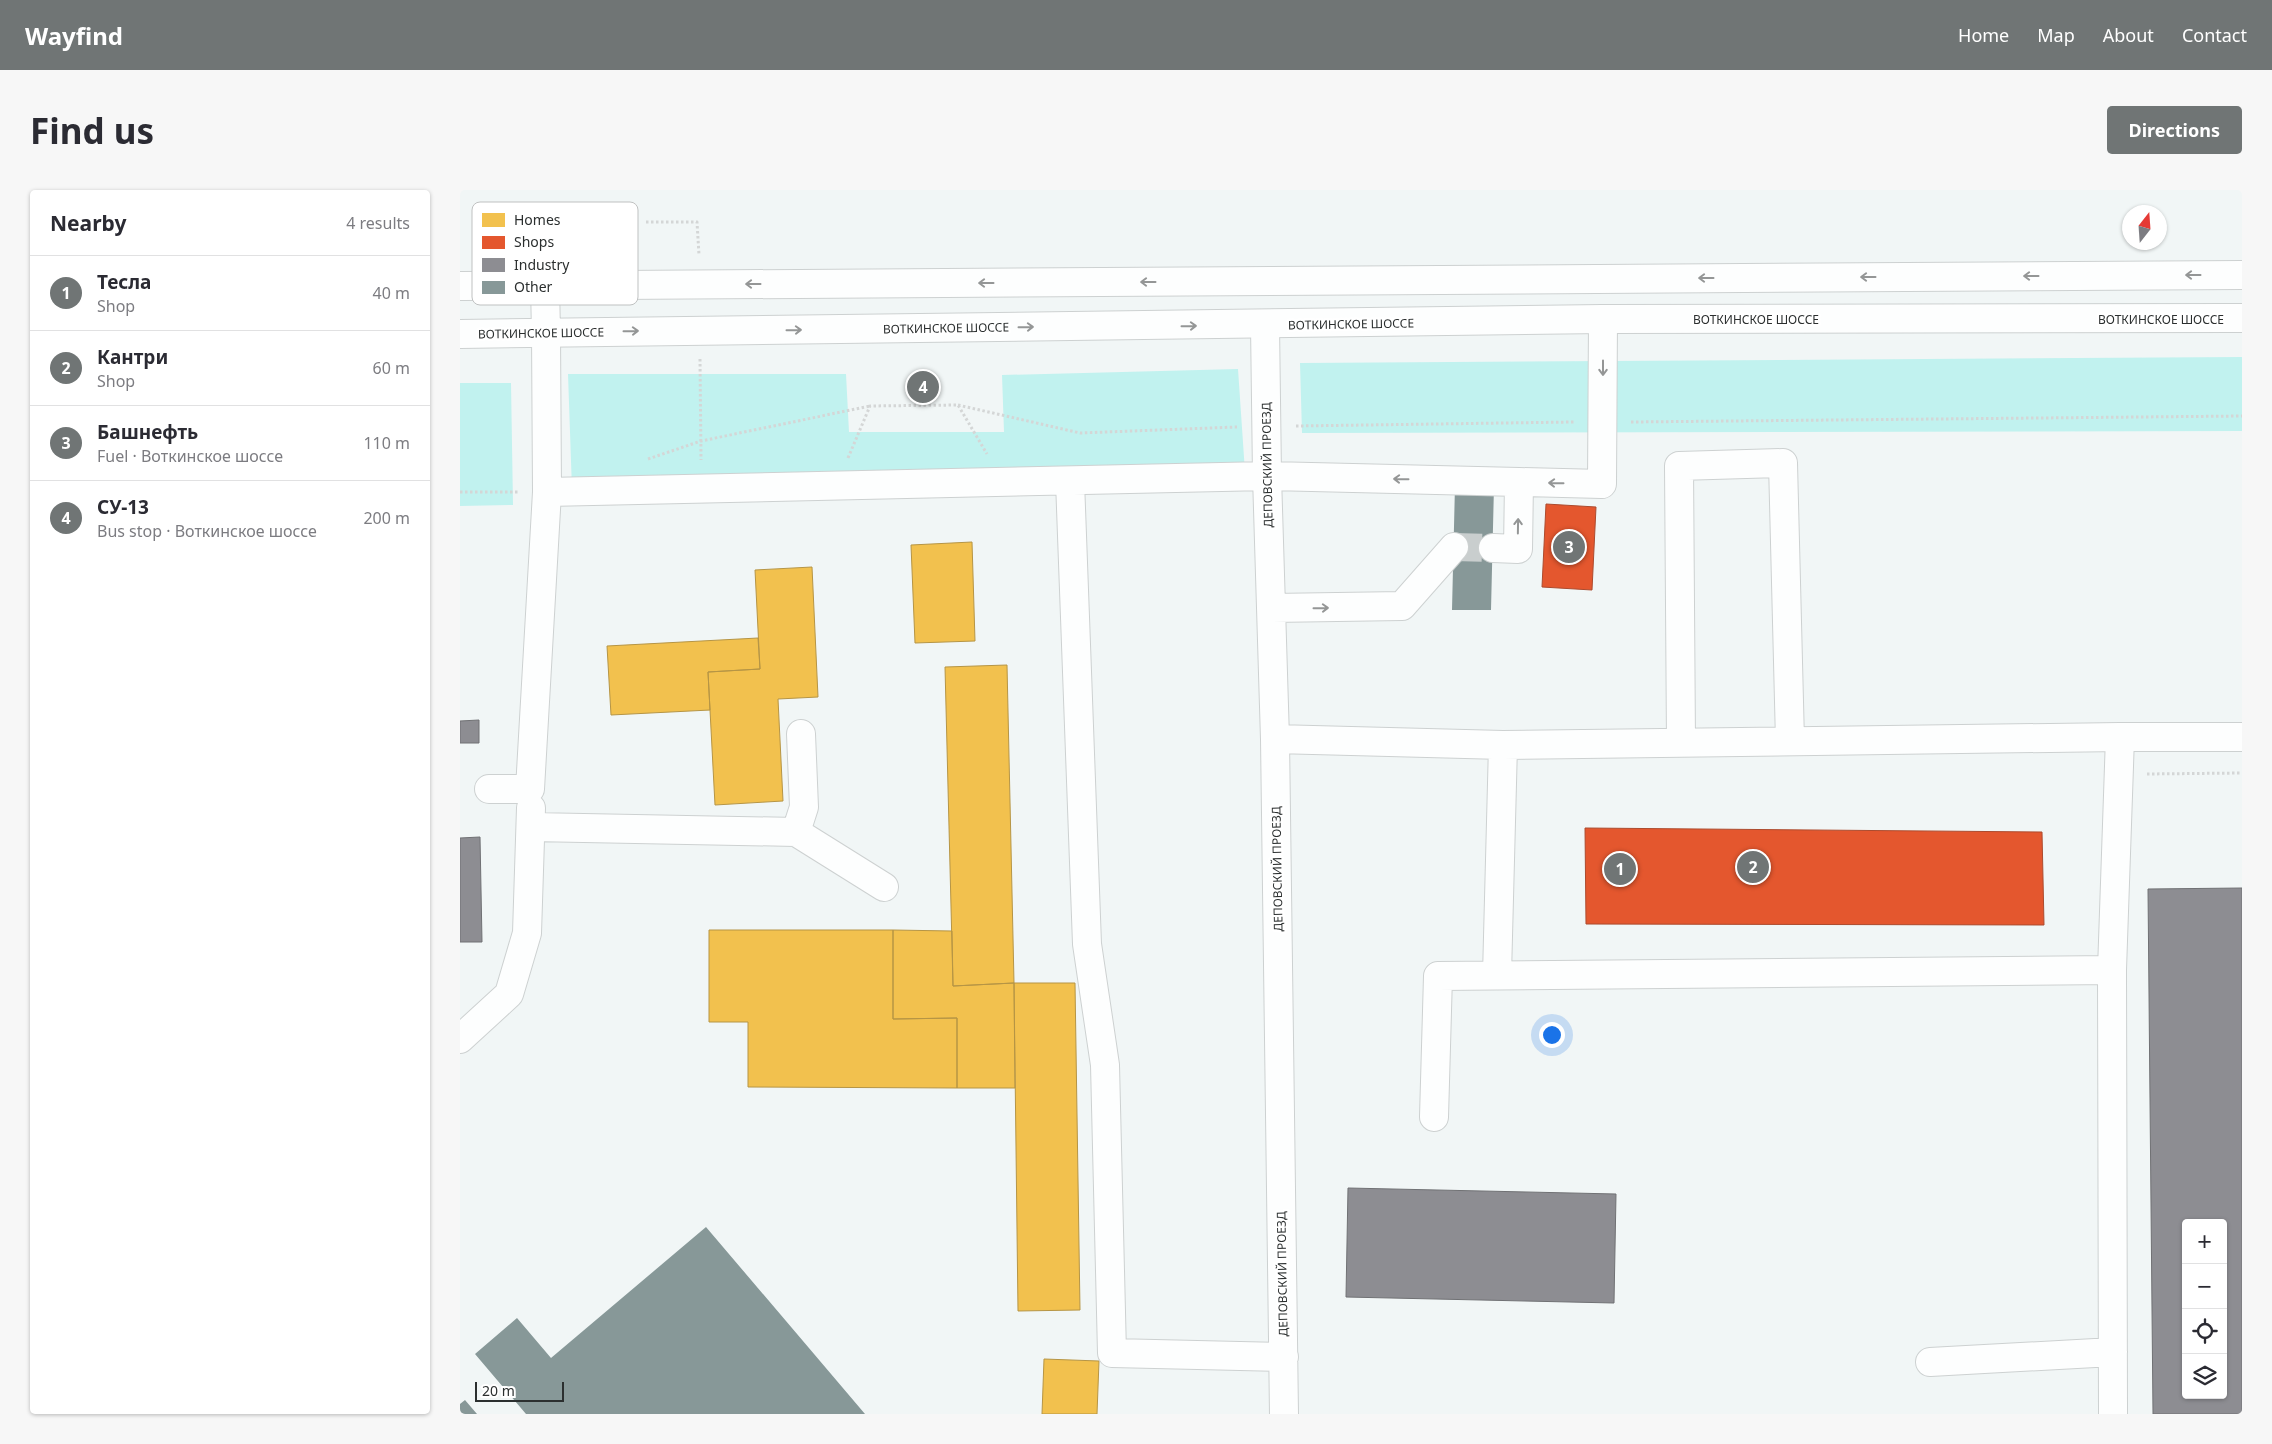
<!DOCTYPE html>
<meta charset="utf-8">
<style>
:root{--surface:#fff;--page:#f7f7f7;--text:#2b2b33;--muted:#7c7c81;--line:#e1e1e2;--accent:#707575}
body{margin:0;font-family:"Noto Sans",sans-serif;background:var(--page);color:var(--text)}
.controls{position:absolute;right:15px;bottom:15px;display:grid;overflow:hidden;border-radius:5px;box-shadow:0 1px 4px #0004}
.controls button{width:45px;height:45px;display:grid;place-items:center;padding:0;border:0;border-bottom:1px solid var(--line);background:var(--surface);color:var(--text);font:25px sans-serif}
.compass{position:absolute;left:1662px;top:15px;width:45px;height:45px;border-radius:50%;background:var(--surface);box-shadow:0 1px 4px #0004;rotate:17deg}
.scale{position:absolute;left:15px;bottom:12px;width:89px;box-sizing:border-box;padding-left:5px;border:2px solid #2b2f2f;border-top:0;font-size:14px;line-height:18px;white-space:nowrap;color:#2b2f2f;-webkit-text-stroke:4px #fff;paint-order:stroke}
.you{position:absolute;left:1091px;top:844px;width:18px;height:18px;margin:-12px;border:4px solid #fff;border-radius:50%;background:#1a73e8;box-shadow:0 0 0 8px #1a73e833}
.badge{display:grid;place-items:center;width:32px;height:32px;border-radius:50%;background:var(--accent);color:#fff;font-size:16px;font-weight:700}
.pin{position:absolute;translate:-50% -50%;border:2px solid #fff;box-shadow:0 1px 5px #0006}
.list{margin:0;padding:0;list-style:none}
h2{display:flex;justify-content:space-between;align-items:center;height:65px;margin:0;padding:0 20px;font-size:21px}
h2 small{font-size:16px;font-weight:400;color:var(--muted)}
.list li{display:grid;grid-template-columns:32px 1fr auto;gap:15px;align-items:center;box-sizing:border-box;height:75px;padding:0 20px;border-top:1px solid var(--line)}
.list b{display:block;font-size:19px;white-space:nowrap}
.list p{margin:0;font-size:16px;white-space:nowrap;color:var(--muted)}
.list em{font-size:16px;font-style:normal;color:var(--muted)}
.icon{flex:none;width:28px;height:28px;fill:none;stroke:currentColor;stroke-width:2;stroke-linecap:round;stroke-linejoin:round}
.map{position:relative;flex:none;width:1782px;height:1224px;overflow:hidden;border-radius:5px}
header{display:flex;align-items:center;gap:30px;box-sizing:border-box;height:70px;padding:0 25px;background:var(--accent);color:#fff}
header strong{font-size:24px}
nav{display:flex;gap:28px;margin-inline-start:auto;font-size:18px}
.intro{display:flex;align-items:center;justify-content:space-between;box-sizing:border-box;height:120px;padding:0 30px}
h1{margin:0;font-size:35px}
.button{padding:12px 22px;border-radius:5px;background:var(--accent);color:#fff;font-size:18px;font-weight:700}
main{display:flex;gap:30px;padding:0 30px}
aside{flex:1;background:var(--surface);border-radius:5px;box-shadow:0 1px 4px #0004}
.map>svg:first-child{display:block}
.green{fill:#c1f2ef}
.homes{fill:#f2c14e;stroke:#b69545}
.shops{fill:#e4572e;stroke:#ac4b2e}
.industry{fill:#8d8d92;stroke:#707174;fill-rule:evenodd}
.building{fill:#879898}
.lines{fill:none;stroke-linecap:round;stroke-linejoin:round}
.minor-tunnel{stroke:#c9cece;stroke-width:28;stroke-dasharray:28 14;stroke-linecap:butt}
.minor-casing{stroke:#cdd1d1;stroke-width:30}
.major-casing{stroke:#cdd1d1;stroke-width:30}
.path{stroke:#d4d6d6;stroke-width:3;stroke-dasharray:2.5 2.5;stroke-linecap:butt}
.minor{stroke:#fdfefe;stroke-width:28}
.major{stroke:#fdfefe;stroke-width:28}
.oneway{stroke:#949696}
.labels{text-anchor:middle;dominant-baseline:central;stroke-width:5;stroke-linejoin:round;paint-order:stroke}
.street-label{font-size:12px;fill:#2b2f2f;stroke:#fff}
.key{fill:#fff;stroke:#bfc1c1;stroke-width:1}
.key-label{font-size:14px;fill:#2b2f2f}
</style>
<header>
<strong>Wayfind</strong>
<nav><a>Home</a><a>Map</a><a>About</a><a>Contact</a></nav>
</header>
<div class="intro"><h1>Find us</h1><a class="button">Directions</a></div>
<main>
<aside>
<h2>Nearby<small>4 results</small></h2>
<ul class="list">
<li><span class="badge">1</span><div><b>Тесла</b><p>Shop</p></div><em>40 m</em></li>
<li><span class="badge">2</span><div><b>Кантри</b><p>Shop</p></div><em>60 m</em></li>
<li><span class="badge">3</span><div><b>Башнефть</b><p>Fuel · Воткинское шоссе</p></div><em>110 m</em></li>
<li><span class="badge">4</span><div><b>СУ-13</b><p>Bus stop · Воткинское шоссе</p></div><em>200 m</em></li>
</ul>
</aside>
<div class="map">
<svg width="1782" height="1224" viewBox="0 0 1782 1224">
<rect width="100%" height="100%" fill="#f1f6f6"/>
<path class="green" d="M1782 167V241L842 243 840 173Z
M778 179 785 282 112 300 108 184H386L389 242H544L542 185Z
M0 193H51L53 315 0 316Z"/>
<path class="homes" d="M512 352 515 451 455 453 451 355Z
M352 377 358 507 318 509 323 611 255 615 248 482 300 479 295 380Z
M298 448 300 479 248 482 250 520 151 525 147 456Z
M547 475 554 793 493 796 485 477Z
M249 740H433V829L497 828V898L288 897V832H249Z
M433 740 492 741 493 796 554 793 555 898H497V828L433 829Z
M554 793H615L620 1120 558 1121Z
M584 1169 639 1171 637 1224H582Z"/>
<path class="shops" d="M1086 314 1136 317 1132 400 1082 397Z
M1125 638 1582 642 1584 735 1126 734Z"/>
<path class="industry" d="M19 530V553H0V531Z
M20 647 22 752H0V648Z
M1782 698V1224H1693L1688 699ZM1726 1033H1763V1205H1726Z
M888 998 1156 1004 1154 1113 886 1107Z"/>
<path class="building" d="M995 295 1034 296 1031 420H992Z
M246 1037 405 1224H66L15 1164 57 1128 91 1168Z
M5 1210 17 1224H0V1214Z"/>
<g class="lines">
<path class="minor-tunnel" d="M994 357 1033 358"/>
<g class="minor-casing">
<path id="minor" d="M805 135 807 286 815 549 824 1224
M610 291 627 754 645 875 652 1163 824 1167
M1059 292 1142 294 1143 129
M87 302 807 286 1059 292 1058 359 1033 358
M812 418 942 416 994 357
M1660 547H1782
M815 549 1043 555 1660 547 1652 780 1653 1224
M1221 552 1219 276 1323 273 1330 551
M29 599H70L87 302 86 143
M72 637 336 642 424 697
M336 642 344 617 341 544
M1037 785 1043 555
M0 849 49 804 67 743 71 618
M974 927 978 786 1652 780
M1470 1172 1653 1162"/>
</g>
<g class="major-casing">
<path id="major" d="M85 95 86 143
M0 96 1782 85
M0 144 1143 129 1782 128"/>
</g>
<path class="path" d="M186 32H237L239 65
M240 169 241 270
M498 215 620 243 777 237
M1171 232 1782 226
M836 236 1114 232
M388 268 410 216 498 215 527 264
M188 269 241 251 410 216
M0 302H59
M1687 584 1782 583"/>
<use href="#minor" class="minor"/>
<use href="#major" class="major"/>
</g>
<defs><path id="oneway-shaft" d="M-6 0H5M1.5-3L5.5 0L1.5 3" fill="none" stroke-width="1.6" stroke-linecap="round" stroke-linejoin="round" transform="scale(1.25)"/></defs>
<g class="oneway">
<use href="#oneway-shaft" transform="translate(1733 85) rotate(180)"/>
<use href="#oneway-shaft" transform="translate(1571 86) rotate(180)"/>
<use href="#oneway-shaft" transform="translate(1408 87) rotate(180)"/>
<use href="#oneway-shaft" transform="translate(1246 88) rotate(180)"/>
<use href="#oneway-shaft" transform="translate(688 92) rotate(180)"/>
<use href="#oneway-shaft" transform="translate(526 93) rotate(180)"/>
<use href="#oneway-shaft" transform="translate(293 94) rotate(180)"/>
<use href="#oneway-shaft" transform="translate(729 136) rotate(-1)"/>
<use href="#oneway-shaft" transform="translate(566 137) rotate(-1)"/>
<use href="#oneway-shaft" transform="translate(334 140) rotate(-1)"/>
<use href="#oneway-shaft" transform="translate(171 141) rotate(-1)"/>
<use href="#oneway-shaft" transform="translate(1143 178) rotate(90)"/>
<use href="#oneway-shaft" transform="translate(941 289) rotate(-179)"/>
<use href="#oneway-shaft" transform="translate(1096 293) rotate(-179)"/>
<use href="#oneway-shaft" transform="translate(1058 336) rotate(-89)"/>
<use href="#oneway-shaft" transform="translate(861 418) rotate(-1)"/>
</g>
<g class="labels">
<g class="street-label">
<text x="1296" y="129">ВОТКИНСКОЕ ШОССЕ</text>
<text x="1701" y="129">ВОТКИНСКОЕ ШОССЕ</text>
<text transform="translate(891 134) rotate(-1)">ВОТКИНСКОЕ ШОССЕ</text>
<text transform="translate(486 138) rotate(-1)">ВОТКИНСКОЕ ШОССЕ</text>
<text transform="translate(81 143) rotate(-1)">ВОТКИНСКОЕ ШОССЕ</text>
<text transform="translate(807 275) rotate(-91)">ДЕПОВСКИЙ ПРОЕЗД</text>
<text transform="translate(817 679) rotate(-91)">ДЕПОВСКИЙ ПРОЕЗД</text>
<text transform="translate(822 1084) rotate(-91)">ДЕПОВСКИЙ ПРОЕЗД</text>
</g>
</g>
<rect x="12" y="12" width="166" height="103" rx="8" class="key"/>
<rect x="22" y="23" width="23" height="14" fill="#f2c14e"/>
<rect x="22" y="46" width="23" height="13" fill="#e4572e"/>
<rect x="22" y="68" width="23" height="14" fill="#8d8d92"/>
<rect x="22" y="91" width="23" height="13" fill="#879898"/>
<g class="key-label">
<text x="54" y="35">Homes</text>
<text x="54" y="57">Shops</text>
<text x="54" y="80">Industry</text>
<text x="54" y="102">Other</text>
</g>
</svg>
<div class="controls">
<button>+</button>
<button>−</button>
<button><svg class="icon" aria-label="locate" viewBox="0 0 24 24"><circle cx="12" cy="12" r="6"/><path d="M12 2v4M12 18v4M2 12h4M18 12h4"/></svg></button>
<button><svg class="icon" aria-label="layers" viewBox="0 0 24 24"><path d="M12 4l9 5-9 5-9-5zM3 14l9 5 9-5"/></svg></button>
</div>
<svg class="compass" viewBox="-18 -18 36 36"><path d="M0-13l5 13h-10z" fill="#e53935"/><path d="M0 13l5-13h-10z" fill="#7c7c81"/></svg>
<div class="scale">20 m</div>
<div class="you"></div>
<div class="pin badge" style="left:1160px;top:679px">1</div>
<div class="pin badge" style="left:1293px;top:677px">2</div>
<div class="pin badge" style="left:1109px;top:357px">3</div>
<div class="pin badge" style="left:463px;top:197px">4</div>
</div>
</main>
